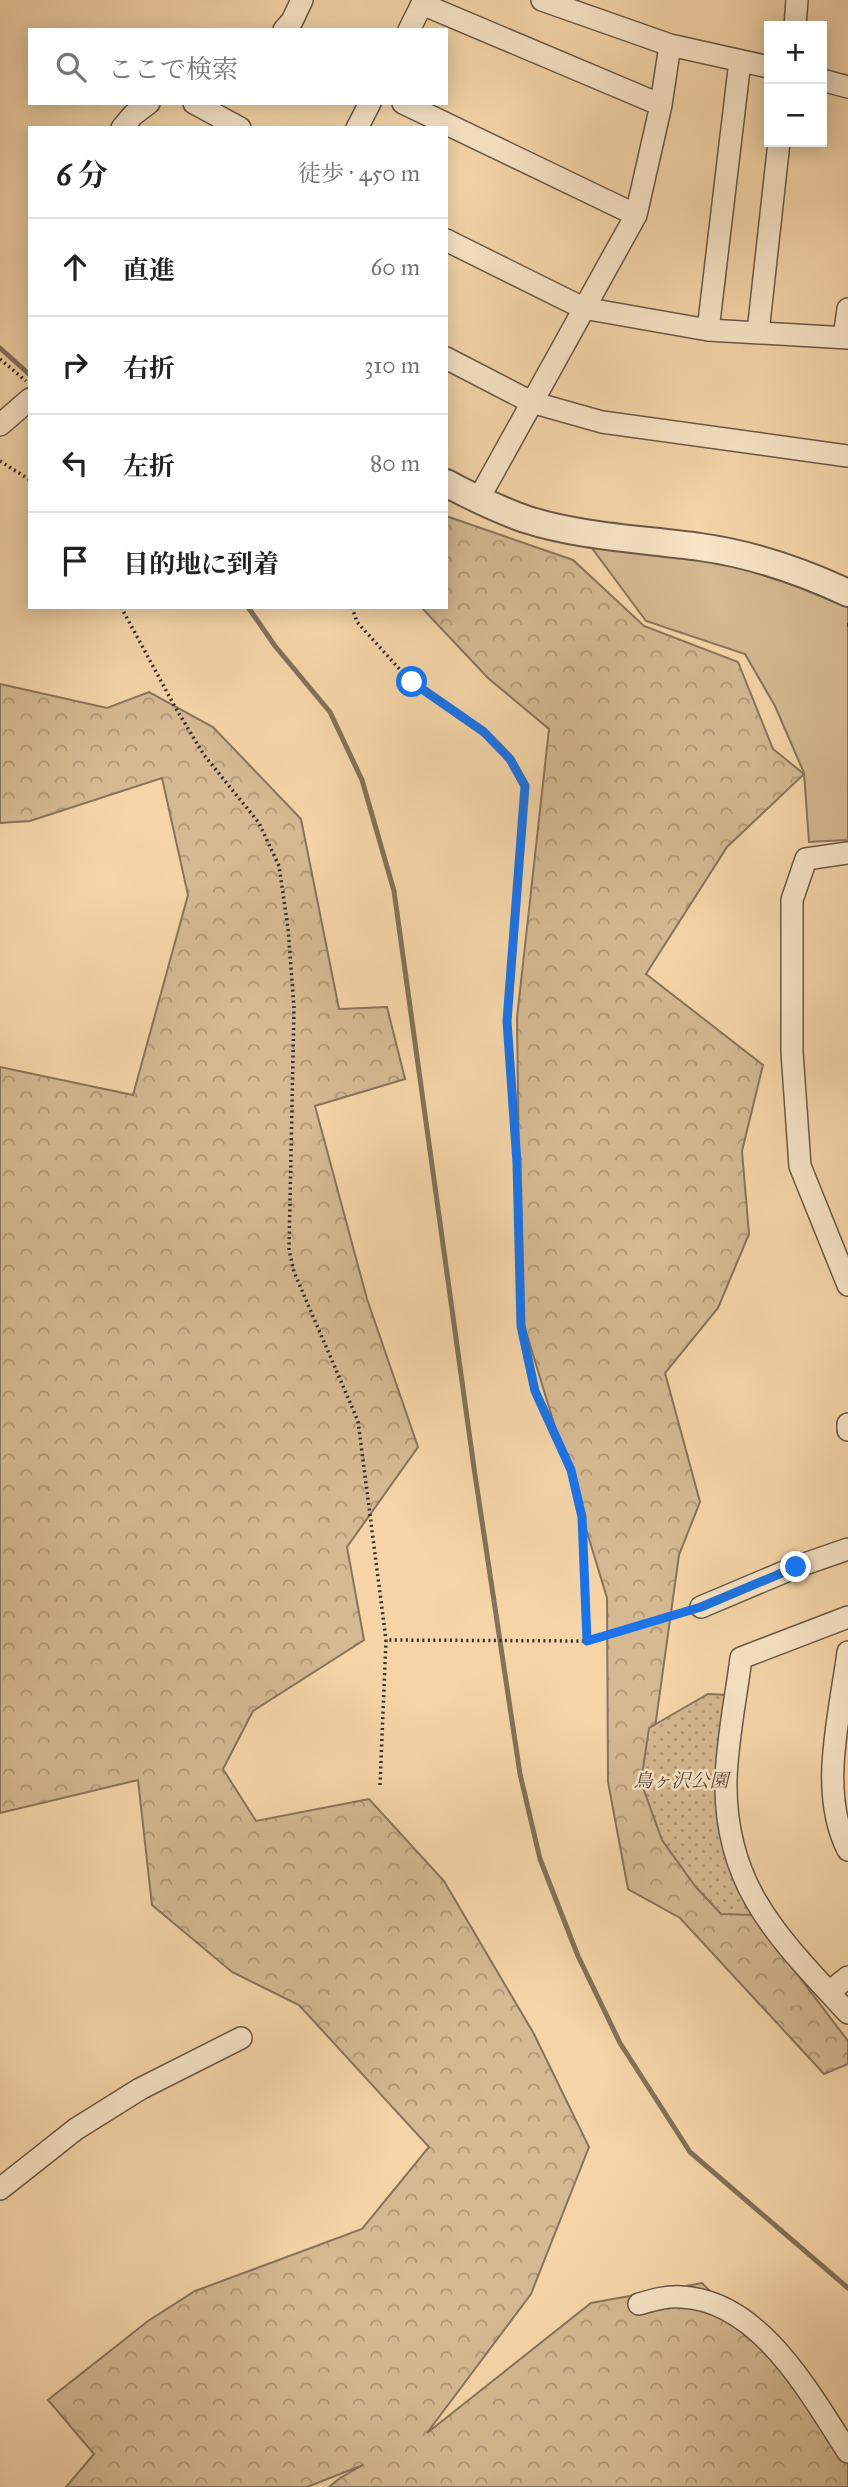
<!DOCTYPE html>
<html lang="ja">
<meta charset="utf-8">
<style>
:root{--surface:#fff;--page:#f2f2f2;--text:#222;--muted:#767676;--line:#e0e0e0}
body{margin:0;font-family:"IM FELL Great Primer","Noto Serif JP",serif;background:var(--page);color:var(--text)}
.controls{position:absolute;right:21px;top:21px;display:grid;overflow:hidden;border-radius:0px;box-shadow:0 4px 18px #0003}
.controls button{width:63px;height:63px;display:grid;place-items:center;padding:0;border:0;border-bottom:2px solid var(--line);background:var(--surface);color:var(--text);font:35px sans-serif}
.stop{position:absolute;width:21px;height:21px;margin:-16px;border:5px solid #1a73e8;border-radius:50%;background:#fff}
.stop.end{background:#1a73e8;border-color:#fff;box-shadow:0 2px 7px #0008}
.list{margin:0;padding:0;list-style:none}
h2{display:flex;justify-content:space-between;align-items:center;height:91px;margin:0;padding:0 28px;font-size:30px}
h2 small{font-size:23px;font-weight:400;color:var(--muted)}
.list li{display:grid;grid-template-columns:46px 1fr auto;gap:21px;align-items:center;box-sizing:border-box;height:98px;padding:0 28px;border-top:2px solid var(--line)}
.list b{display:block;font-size:26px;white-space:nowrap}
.list em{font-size:23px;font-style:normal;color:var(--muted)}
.icon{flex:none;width:38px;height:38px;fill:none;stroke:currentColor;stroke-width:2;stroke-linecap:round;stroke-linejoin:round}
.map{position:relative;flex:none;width:848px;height:2487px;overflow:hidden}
.search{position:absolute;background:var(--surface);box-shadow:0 4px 18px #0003;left:28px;top:28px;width:420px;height:77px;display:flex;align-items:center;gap:18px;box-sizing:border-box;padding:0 24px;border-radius:0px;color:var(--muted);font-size:26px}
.panel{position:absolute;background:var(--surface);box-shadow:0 4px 18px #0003;left:28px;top:126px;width:420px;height:483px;border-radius:0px}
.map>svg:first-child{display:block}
.forest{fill:url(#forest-crowns);stroke:#88745d;stroke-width:2}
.park{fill:url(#park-dots);stroke:#88745d;stroke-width:2}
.pitch{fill:#d5b992;stroke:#88745d;stroke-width:2}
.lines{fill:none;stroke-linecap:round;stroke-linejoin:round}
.stream{stroke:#84715a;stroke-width:5}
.minor-casing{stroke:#695948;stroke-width:24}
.tertiary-casing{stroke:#695948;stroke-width:30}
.path{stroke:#3a3028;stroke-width:3.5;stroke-dasharray:2 3.5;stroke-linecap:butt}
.minor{stroke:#f8e4c6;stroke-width:21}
.tertiary{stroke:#f8e4c6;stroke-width:26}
.route{stroke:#1a73e8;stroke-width:9}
.labels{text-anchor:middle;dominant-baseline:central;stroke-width:5;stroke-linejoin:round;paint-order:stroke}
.park-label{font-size:19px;font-style:italic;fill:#594b3d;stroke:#f8e4c6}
</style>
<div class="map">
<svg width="848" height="2487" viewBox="0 0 848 2487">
<defs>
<pattern id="forest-crowns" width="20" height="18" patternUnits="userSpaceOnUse" patternTransform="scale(1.75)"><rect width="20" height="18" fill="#d5b992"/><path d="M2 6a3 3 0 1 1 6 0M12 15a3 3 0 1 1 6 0" fill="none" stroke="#ae9777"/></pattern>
<pattern id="park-dots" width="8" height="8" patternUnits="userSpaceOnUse" patternTransform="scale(1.75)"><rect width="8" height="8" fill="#d5b992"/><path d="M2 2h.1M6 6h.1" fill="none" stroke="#ae9777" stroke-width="1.8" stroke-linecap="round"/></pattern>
</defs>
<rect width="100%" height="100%" fill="#f5d5a8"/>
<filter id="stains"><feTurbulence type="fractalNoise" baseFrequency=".00286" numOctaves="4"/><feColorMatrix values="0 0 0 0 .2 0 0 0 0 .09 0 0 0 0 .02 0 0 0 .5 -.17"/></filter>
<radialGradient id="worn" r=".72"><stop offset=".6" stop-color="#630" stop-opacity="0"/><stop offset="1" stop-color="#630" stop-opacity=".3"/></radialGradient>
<path class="forest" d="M446 516 573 560 644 626 738 662 773 749 804 774 727 847 646 974 763 1065 742 1151 749 1234 718 1308 665 1373 700 1502 679 1555 648 1778 848 2041V2064L824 2074 680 1918 628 1889 608 1782 607 1598 521 1315 517 1018 549 729 488 678 421 607H446Z
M0 684 107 708 149 692 213 727 301 819 339 1009 387 1007 405 1079 315 1106 367 1299 418 1447 347 1547 364 1640 253 1711 223 1769 256 1821 369 1799 444 1881 534 2034 589 2147 531 2294 427 2433 591 2303 702 2283 777 2359 848 2446V2487H329L340 2478 363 2465 307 2487H66L94 2454 48 2400 148 2321 195 2291 362 2229 429 2147 299 2005 232 1972 152 1905 138 1780 0 1813V1067L133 1095 188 895 162 778 30 821 0 823Z"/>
<path class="park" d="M708 1694 729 1695 719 1771 754 1915 721 1914 695 1886 662 1840 641 1782 649 1728Z"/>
<path class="pitch" d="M586 540 699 553 790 577 848 607V840L809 842 804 773 775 706 745 654 646 621Z"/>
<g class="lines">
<path class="stream" d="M0 348 30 375
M248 607 275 646 330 712 362 780 394 891 474 1468 520 1774 540 1859 578 1956 620 2043 690 2152 848 2288"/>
<g class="minor-casing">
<path id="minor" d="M542 0 670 45 769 67
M795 26 797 0
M284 30 292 21 302 0
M409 30 422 4 661 105
M822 80 848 87
M194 103 240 128
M403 103 636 215
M122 128 133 115 149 103
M357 128 370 103
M446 240 583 308 708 330 848 338
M708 330 740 61
M758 332 779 142
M844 337 848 309
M446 358 531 402 602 422 848 456
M0 425 30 399
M478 500 636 215 661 105 670 45
M848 853 806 859 792 900V1052L800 1166 848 1285
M848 1424V1430
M701 1607 796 1567 848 1549
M848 1617 741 1658C736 1698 727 1740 726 1780 724 1888 781 1940 848 2013
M848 1652C840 1715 818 1792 848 1850
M829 1992 848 1977
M0 2189 76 2129 140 2089 241 2038
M639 2304C653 2300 666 2296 681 2297 760 2300 810 2394 848 2452"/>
</g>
<g class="tertiary-casing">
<path id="tertiary" d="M446 483C472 497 497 509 525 519 580 537 642 539 700 547 751 554 801 571 848 593"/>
</g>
<path class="path" d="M0 359 26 381
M0 461 30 480
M121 607 175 707 204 755 259 823 279 866 288 928 294 1008 289 1250 294 1272 358 1421 386 1640
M352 607 357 622 412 683 484 732 510 759 525 786 507 1021 517 1163 521 1326 535 1391 571 1470 582 1517 587 1641
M847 625H848
M380 1785 386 1640 587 1641 682 1612"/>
<use href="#minor" class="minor"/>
<use href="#tertiary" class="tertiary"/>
</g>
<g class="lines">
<path class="route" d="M412 682 484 732 510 759 525 786 507 1021 517 1163 521 1326 535 1391 571 1470 582 1517 587 1641 701 1607 796 1567"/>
</g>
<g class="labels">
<g class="park-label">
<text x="681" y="1780">鳥ヶ沢公園</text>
</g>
</g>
<rect width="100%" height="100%" filter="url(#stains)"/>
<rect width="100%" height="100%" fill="url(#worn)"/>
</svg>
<div class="controls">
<button>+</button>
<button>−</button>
</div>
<div class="stop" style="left:412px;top:682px"></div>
<div class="stop end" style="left:796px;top:1567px"></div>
<div class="search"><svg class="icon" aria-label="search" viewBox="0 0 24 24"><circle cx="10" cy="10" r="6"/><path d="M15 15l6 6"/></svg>ここで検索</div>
<section class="panel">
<h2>6 分<small>徒歩 · 450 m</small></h2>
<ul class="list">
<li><svg class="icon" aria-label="ahead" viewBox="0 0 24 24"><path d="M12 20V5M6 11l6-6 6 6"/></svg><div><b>直進</b></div><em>60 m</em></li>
<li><svg class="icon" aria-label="right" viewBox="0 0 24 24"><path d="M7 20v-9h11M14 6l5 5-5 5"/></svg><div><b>右折</b></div><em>310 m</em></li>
<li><svg class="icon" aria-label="left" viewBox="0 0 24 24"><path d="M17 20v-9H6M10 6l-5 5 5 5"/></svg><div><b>左折</b></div><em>80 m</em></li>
<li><svg class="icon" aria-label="arrive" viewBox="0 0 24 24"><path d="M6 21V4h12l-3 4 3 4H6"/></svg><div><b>目的地に到着</b></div></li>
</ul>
</section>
</div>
